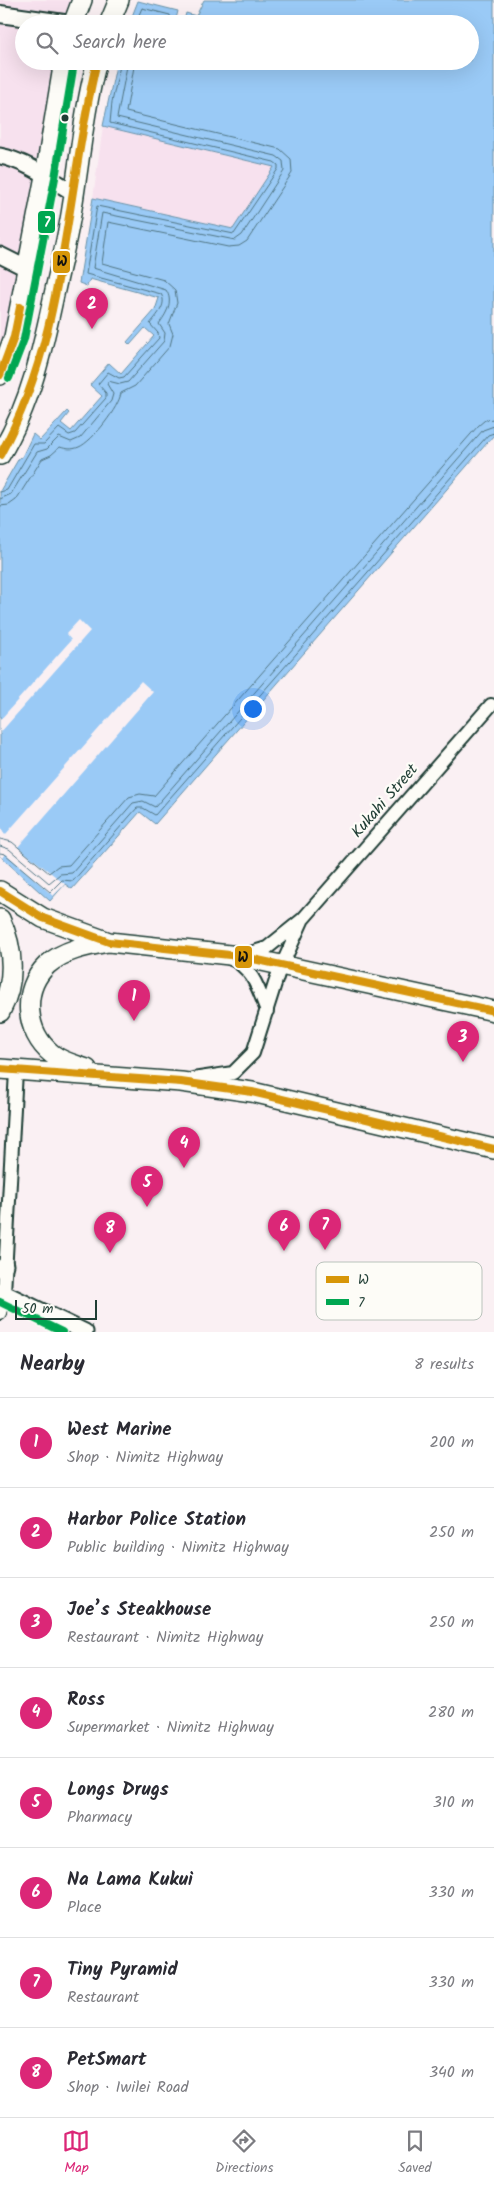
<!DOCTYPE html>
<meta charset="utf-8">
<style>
:root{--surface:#fff;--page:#f7f7f7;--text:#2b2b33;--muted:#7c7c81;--line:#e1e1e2;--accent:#db2777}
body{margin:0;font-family:Kalam,sans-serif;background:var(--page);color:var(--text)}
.scale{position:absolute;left:15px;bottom:12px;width:82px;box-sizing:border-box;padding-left:5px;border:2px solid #1f3d34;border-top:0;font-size:14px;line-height:18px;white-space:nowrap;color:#1f3d34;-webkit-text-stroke:4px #fdfcf7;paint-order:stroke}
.you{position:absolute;left:252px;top:708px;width:18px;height:18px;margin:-12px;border:4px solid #fff;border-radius:50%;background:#1a73e8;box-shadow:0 0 0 8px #1a73e833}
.badge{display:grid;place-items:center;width:32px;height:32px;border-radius:50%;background:var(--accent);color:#fff;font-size:16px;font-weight:700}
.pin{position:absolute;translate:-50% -41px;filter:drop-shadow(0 1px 2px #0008)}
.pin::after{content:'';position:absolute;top:26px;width:18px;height:15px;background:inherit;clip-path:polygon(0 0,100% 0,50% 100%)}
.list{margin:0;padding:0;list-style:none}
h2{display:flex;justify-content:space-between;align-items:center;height:65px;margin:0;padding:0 20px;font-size:21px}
h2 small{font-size:16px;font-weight:400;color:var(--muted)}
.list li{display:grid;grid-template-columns:32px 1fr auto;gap:15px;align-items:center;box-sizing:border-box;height:90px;padding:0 20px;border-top:1px solid var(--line)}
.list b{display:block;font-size:19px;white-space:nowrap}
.list p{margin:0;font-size:16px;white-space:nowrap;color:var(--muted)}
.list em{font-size:16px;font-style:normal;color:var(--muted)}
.icon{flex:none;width:28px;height:28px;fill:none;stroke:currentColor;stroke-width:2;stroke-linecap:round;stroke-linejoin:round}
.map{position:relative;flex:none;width:494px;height:1332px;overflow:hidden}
.search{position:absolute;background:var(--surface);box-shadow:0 5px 20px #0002;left:15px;right:15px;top:15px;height:55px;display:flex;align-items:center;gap:12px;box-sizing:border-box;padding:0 18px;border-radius:28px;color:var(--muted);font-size:19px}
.sheet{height:785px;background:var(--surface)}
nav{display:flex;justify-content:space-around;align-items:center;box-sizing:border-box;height:70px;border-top:1px solid var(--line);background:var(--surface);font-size:14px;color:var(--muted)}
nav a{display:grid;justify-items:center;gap:2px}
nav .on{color:var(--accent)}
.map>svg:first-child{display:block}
.built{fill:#f7e1ee}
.water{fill:#9acaf6;stroke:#6992a8}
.pier{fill:#faf0f3}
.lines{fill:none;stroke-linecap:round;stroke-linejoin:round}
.shore{stroke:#507582;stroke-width:1}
.minor-casing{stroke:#1f3d34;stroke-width:16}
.tertiary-casing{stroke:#1f3d34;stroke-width:19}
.secondary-casing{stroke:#1f3d34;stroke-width:20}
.primary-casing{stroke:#1f3d34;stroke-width:22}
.minor{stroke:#fdfcf7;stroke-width:12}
.tertiary{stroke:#fdfcf7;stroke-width:15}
.secondary{stroke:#fdfcf7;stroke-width:16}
.primary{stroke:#fdfcf7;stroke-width:19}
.bus-1-casing{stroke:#fdfcf7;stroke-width:11}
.bus-2-casing{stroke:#fdfcf7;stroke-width:11}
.bus-1{stroke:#d79608;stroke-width:8}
.bus-2{stroke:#00a651;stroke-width:8}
.bus-dot{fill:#1f3d34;stroke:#fdfcf7;stroke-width:2}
.labels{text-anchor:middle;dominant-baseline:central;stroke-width:4.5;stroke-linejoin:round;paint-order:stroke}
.street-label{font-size:16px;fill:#1f3d34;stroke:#fdfcf7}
.key{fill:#fdfcf7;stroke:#bac3bc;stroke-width:1}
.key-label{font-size:14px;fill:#1f3d34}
.line-badge{stroke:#fdfcf7;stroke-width:2}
.badge-label{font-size:14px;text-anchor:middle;font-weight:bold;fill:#fff}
.pale-badge-label{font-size:14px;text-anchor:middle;font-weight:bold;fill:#111}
</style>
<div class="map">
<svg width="494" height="1332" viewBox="0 0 494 1332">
<rect width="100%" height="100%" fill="#faf0f3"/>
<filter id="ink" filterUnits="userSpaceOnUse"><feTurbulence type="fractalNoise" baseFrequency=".02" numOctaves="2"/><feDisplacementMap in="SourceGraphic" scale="10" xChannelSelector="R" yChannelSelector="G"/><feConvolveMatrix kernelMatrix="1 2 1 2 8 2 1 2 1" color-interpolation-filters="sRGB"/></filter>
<g filter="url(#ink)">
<path class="built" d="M0 0H83L73 24H24V61H64L28 269 0 350Z
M103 126 274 167 233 229 93 198Z"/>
<path class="water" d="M204 0H494V435L155 824 140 812 72 889 65 884 50 901 0 856V491L19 458 22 457 33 434 40 440 67 411 69 413 61 423 71 431 102 396 90 385 109 363 121 374 154 336 145 328 130 345 127 342 155 310 159 298 90 279 87 286 79 283 93 198 233 229 274 167 103 126 117 61H470V24H183L186 13 196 16Z
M138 1 178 11 175 23 129 24Z"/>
<path class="pier" d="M79 620 90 631 0 733V720L71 640 66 634Z
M141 681 153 692 18 847 65 884 53 896 6 854 2 858 0 856V825L5 835Z"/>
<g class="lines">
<path class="shore" d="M135 24 142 8 170 15 171 24
M0 492 7 490 34 444H44L59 428 69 435 75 433 106 398V393L98 384 108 372 119 378 124 377 159 338 158 333 150 324C156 316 168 305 161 294L86 274 97 206 234 234 278 169V165L274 162 110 123 112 102 121 61
M0 499 11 494 37 452 47 449 59 437 71 442 80 438 111 401 113 394 107 384 108 381 120 384 128 382 164 341 165 333 159 324C166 314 174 302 166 290L93 268 102 213 235 240 242 235 284 171 283 161 276 156 117 118 128 61
M0 506 9 505 16 500 42 459 51 455 60 447C66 449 72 450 79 447 93 441 119 407 121 393L135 386 170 346 173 334 169 324 177 303 175 290 164 280 102 263 108 222 228 247 239 246 247 241 292 173 291 159 280 149 126 112 135 61
M0 839 12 842 49 873 58 866 69 865 129 797 140 794 154 796 478 426 485 420 494 419
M0 846 9 849 49 883 60 874 72 873 133 803 143 801 155 807 483 430 494 426
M0 853 5 854 50 892 62 880 73 881 137 808H143L155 815 488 435 494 433"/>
<g class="minor-casing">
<path id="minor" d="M244 955 267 948 303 919 491 705
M229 958C252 966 259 990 267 1011
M193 1079 233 1073 253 1053 278 974 302 921
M0 1313 4 1293 16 1071"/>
</g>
<g class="tertiary-casing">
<path id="tertiary" d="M0 156C26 161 52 180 74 193
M0 255 28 269
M0 1269 5 1265
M0 1291 85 1332"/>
</g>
<g class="secondary-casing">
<path id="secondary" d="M0 14 71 24"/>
</g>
<g class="primary-casing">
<path id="primary" d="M73 24 82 0
M109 24 119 0
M0 375 14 337 45 176 64 61
M0 455C31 404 43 347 55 290 61 263 68 235 72 208 80 159 84 109 97 61
M0 891 43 918 109 942 239 956 494 1011
M0 919C14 949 16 982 0 1012
M0 1069 181 1082 252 1092 494 1149
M87 1069C76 1065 62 1062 52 1054 25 1032 21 990 47 965 64 950 86 946 108 942"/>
</g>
<use href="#minor" class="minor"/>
<use href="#tertiary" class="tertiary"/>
<use href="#secondary" class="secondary"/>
<use href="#primary" class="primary"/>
<g class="bus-1-casing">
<path id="bus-1" d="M0 375 14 337 20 307
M0 455C67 334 65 192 97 61
M0 891 43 918 109 942 239 956 494 1011
M0 1069 181 1082 252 1092 494 1149"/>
</g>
<g class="bus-2-casing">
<path id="bus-2" d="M9 378 24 339 55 178 74 63
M0 1302 62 1332"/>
</g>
<use href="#bus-1" class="bus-1"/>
<use href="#bus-2" class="bus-2"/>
</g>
</g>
<circle class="bus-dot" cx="65" cy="118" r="4.5"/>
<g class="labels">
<g class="street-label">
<text transform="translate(385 801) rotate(-49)">Kukahi Street</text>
</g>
</g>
<rect x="316" y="1262" width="166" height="58" rx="8" class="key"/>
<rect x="326" y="1276" width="23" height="7" fill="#d79608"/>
<rect x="326" y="1299" width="23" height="6" fill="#00a651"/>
<g class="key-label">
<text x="358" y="1284">W</text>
<text x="358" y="1307">7</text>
</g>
<g class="line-badge">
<rect x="37" y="210" width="19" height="24" rx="5" fill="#00a651"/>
<rect x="52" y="250" width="19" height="24" rx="5" fill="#d79608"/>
<rect x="234" y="945" width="19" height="24" rx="5" fill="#d79608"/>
</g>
<g class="badge-label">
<text x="47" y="227">7</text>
</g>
<g class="pale-badge-label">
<text x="62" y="266">W</text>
<text x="243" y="962">W</text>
</g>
</svg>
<div class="scale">50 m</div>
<div class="you"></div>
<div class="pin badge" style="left:134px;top:1021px">1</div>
<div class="pin badge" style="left:92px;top:329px">2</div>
<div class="pin badge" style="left:463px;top:1062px">3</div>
<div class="pin badge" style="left:184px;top:1168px">4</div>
<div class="pin badge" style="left:147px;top:1207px">5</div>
<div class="pin badge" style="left:284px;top:1251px">6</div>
<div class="pin badge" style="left:325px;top:1250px">7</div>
<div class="pin badge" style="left:110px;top:1253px">8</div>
<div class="search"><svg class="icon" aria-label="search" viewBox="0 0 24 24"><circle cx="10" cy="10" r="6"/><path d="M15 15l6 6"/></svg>Search here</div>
</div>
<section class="sheet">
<h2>Nearby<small>8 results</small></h2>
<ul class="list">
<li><span class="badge">1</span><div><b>West Marine</b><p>Shop · Nimitz Highway</p></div><em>200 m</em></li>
<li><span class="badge">2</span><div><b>Harbor Police Station</b><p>Public building · Nimitz Highway</p></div><em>250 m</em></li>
<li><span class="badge">3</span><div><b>Joe’s Steakhouse</b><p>Restaurant · Nimitz Highway</p></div><em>250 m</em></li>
<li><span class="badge">4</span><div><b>Ross</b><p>Supermarket · Nimitz Highway</p></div><em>280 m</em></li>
<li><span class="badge">5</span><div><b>Longs Drugs</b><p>Pharmacy</p></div><em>310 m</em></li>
<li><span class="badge">6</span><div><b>Na Lama Kukui</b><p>Place</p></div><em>330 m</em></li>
<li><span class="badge">7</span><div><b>Tiny Pyramid</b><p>Restaurant</p></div><em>330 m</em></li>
<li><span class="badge">8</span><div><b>PetSmart</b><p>Shop · Iwilei Road</p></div><em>340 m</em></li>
</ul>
</section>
<nav>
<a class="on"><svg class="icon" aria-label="map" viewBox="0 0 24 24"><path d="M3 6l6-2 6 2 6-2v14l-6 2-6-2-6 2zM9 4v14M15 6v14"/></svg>Map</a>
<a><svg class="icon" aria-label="directions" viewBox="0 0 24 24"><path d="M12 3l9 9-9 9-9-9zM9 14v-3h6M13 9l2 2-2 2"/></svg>Directions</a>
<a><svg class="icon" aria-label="saved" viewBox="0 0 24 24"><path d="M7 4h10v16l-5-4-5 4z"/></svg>Saved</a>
</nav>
